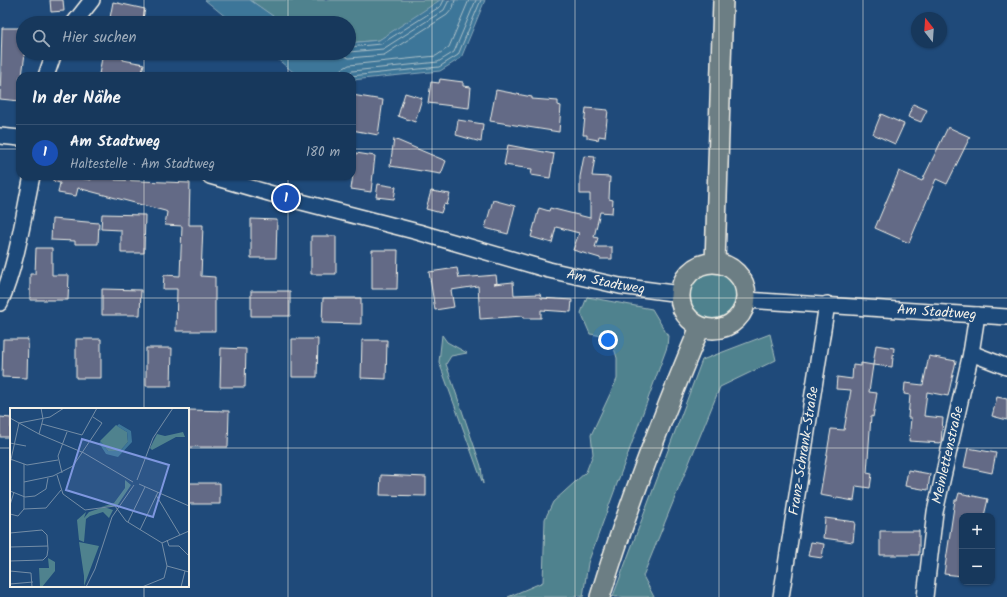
<!DOCTYPE html>
<html lang="de">
<meta charset="utf-8">
<style>
:root{--surface:#17385c;--page:#203f62;--text:#f1f3f6;--muted:#9eacbb;--line:#365272;--accent:#d6ab8b}
body{margin:0;font-family:Kalam,sans-serif;background:var(--page);color:var(--text)}
.controls{position:absolute;right:12px;bottom:12px;display:grid;overflow:hidden;border-radius:8px;box-shadow:0 1px 3px #0004}
.controls button{width:36px;height:36px;display:grid;place-items:center;padding:0;border:0;border-bottom:1px solid var(--line);background:var(--surface);color:var(--text);font:20px sans-serif}
.compass{position:absolute;left:911px;top:12px;width:36px;height:36px;border-radius:50%;background:var(--surface);box-shadow:0 1px 3px #0004;rotate:343deg}
.you{position:absolute;left:608px;top:340px;width:14px;height:14px;margin:-10px;border:3px solid #fff;border-radius:50%;background:#1a73e8;box-shadow:0 0 0 6px #1a73e833}
.badge{display:grid;place-items:center;width:26px;height:26px;border-radius:50%;background:var(--accent);color:#fff;font-size:13px;font-weight:700}
.pin{position:absolute;translate:-50% -50%;border:2px solid #fff;box-shadow:0 1px 4px #0006}
.list{margin:0;padding:0;list-style:none}
h2{display:flex;justify-content:space-between;align-items:center;height:52px;margin:0;padding:0 16px;font-size:17px}
h2 small{font-size:13px;font-weight:400;color:var(--muted)}
.list li{display:grid;grid-template-columns:26px 1fr auto;gap:12px;align-items:center;box-sizing:border-box;height:56px;padding:0 16px;border-top:1px solid var(--line)}
.list b{display:block;font-size:15px;white-space:nowrap}
.list p{margin:0;font-size:13px;white-space:nowrap;color:var(--muted)}
.list em{font-size:13px;font-style:normal;color:var(--muted)}
.icon{flex:none;width:22px;height:22px;fill:none;stroke:currentColor;stroke-width:2;stroke-linecap:round;stroke-linejoin:round}
.map{position:relative;flex:none;width:1007px;height:597px;overflow:hidden}
.search{position:absolute;background:var(--surface);box-shadow:0 1px 3px #0004;left:16px;top:16px;width:340px;height:44px;display:flex;align-items:center;gap:10px;box-sizing:border-box;padding:0 14px;border-radius:22px;color:var(--muted);font-size:15px}
.panel{position:absolute;background:var(--surface);box-shadow:0 1px 3px #0004;left:16px;top:72px;width:340px;height:108px;border-radius:12px}
.map>svg:first-child{display:block}
.green{fill:#4f828e;stroke:#a2babb}
.water{fill:#3e7699;stroke:#87a7b9}
.lines{fill:none;stroke-linecap:round;stroke-linejoin:round}
.shore{stroke:#abc0c8;stroke-width:1}
.building{fill:#636b86;stroke:#f4f1e8}
.minor-casing{stroke:#f4f1e8;stroke-width:18}
.major-casing{stroke:#f4f1e8;stroke-width:22}
.minor{stroke:#1f4a7a;stroke-width:15}
.major{stroke:#6c7e84;stroke-width:19}
.grid{fill:none;stroke:#f4f1e8;stroke-width:1;stroke-opacity:0.55}
.labels{text-anchor:middle;dominant-baseline:central;stroke-width:3.5;stroke-linejoin:round;paint-order:stroke}
.street-label{font-size:14px;fill:#f4f1e8;stroke:#1f4a7a}
.inset-road{fill:none;stroke:#748da6;stroke-width:1}
.view{fill:#7e97df;fill-opacity:0.15;stroke:#7e97df;stroke-width:2}
.inset-edge{fill:none;stroke:#f4f1e8;stroke-width:2}
</style>
<div class="map">
<svg width="1007" height="597" viewBox="0 0 1007 597">
<rect width="100%" height="100%" fill="#1f4a7a"/>
<filter id="ink" filterUnits="userSpaceOnUse"><feTurbulence type="fractalNoise" baseFrequency=".025" numOctaves="2"/><feDisplacementMap in="SourceGraphic" scale="8" xChannelSelector="R" yChannelSelector="G"/><feConvolveMatrix kernelMatrix="1 2 1 2 8 2 1 2 1" color-interpolation-filters="sRGB"/></filter>
<g filter="url(#ink)">
<path class="green" d="M250 0H440L439 3 379 40 349 43V23H282Z
M687 297a26 26 0 1 1 52 0a26 26 0 1 1-52 0Z
M587 297 652 309 668 336 667 347 588 563 583 597 575 595 574 597H508L543 582 545 519 553 502 586 472 593 454 591 435 617 379V358L613 345 603 336 590 334 581 313Z
M770 334 776 360 720 387 643 576 654 597H614L613 596 702 360Z
M442 335 447 342 467 353 451 356 446 364 481 466 483 484 439 362Z"/>
<path class="water" d="M205 0H250L283 23H233Z
M440 0H485L461 58 440 71 352 80V76H298L270 53H349V43L379 40Z"/>
<g class="lines">
<path class="shore" d="M349 47 381 44 441 6 444 0
M349 52 383 49 444 10 449 0
M338 53 349 58 384 55 447 15 453 8 455 0
M338 76 342 69 349 65 436 56 449 47 469 0
M344 76 352 71 438 62 454 52 476 0
M351 76 439 67 458 55 481 0"/>
</g>
<path class="building" d="M50 0H63L64 11 51 12Z
M113 2 145 9 142 23H109Z
M2 28H23V53H25L22 76H20V101L0 99Z
M103 53H124L123 60 144 64 141 76H109L99 74Z
M440 79 463 82V86L471 87 469 108 428 103 431 82 439 83Z
M496 90 532 97V99L558 101V105L561 106 559 132 490 121Z
M405 93 422 98 415 122 398 116Z
M352 95 383 100 378 135 352 130Z
M913 104 927 110 921 122 908 117Z
M586 108 608 110 605 137 599 136 598 140 587 138V135H583Z
M881 114 904 124 895 144 873 134Z
M458 120 483 124 481 142 456 135Z
M948 127 970 137 947 184 936 179 909 243 875 228 899 171 922 181Z
M394 139 446 161 441 174 390 166Z
M508 145 554 154 550 178 531 175 532 169 504 165Z
M356 153 375 156 371 192 351 189Z
M584 156 595 157 592 176 610 177 609 199 613 200 612 213 600 212 594 237 598 238 595 247H612V259H600V258L573 250 579 233 556 227 552 243 531 237 539 208 549 211 550 208 590 218V194H580V177Z
M54 176H69L91 180 92 176H115V180L190 183 189 225H203L201 276 215 277V331H176L177 289H163L164 275 180 276 182 226 165 225 167 212 165 211 78 188 76 196 58 193 60 183 53 181Z
M378 184 396 187 394 199 376 197Z
M431 191 450 194 447 205 444 204 441 213 426 209Z
M493 200 515 206 508 234 485 228Z
M102 214 145 215 144 253H121V230L101 229Z
M52 219 99 223 98 244H75V241L51 240Z
M251 219 277 220 276 258H251Z
M311 236H336V274H311Z
M36 248H52V275H69L68 300H30V274H35Z
M372 250H398L397 289H372Z
M457 268 459 278 496 275 497 283 494 284 513 282 514 295 540 294 541 298 572 300 571 312 541 310V318H523V316L480 319 478 286 451 290 454 307 435 310 429 272Z
M102 289 141 290 140 315H102Z
M251 291H290V316H251Z
M323 298H361V324L322 323Z
M3 339H28L27 378 2 377Z
M76 339H101V378H76Z
M292 339H318L317 377H292Z
M362 340H387L386 379 361 378Z
M876 345 894 348 892 367 873 365Z
M146 348H172L171 386H146Z
M221 348 246 349 245 387H220Z
M929 356 956 361 948 396 927 392 924 416 943 418 941 443 909 441 911 418H908L910 395 904 394 905 383 923 385Z
M861 363 873 365 869 392 877 393 873 417 871 416 867 473 872 474 870 488 856 486 854 501 820 495 831 429 844 430 851 390 836 389 837 377 852 379 853 365 861 366Z
M997 397 1007 399V420L992 416Z
M189 410 229 411 228 447H188Z
M0 417 11 418V437H0Z
M968 448 996 453 992 473 964 467Z
M908 470 930 474 928 490 905 486Z
M381 475 426 477V496L380 495Z
M188 483H220V504H188Z
M959 493 988 499 984 516H962V576L944 574 955 500H957Z
M825 518 855 522 853 542 823 538Z
M880 531H919V555H880Z
M811 542 824 544 822 558 808 556Z"/>
<g class="lines">
<g class="minor-casing">
<g id="minor">
<path d="M74 23 92 0"/>
<path d="M46 76 54 53"/>
<path d="M0 136 20 138"/>
<path id="s1" d="M210 176 286 198 418 232 549 270 620 286 680 294"/>
<path id="s2" d="M746 300 1007 317"/>
<path d="M0 303C17 264 23 218 32 176"/>
<path d="M971 353 1007 367"/>
<path id="s3" d="M781 597 827 304"/>
<path id="s4" d="M925 597 935 512 971 353 977 315"/>
</g>
</g>
<g class="major-casing">
<path id="major" d="M715 263 723 0
M680 296a33 33 0 1 1 66 0a33 33 0 1 1-66 0Z
M600 597C628 505 663 415 700 327"/>
</g>
<use href="#minor" class="minor"/>
<use href="#major" class="major"/>
</g>
</g>
<path class="grid" d="M144 0V23M288 0V23M432 0V597M575 0V597M719 0V597M863 0V597M144 53V76M288 53V76M0 149H20M352 149H1007M144 176V409M288 176V597M0 298H1007M0 448H11M188 448H1007M144 586V597"/>
<g class="labels">
<g class="street-label">
<text stroke="none"><textPath href="#s1" startOffset="410">Am Stadtweg</textPath></text>
<text stroke="none"><textPath href="#s2" startOffset="191">Am Stadtweg</textPath></text>
<text stroke="none"><textPath href="#s3" startOffset="148">Franz-Schrank-Straße</textPath></text>
<text stroke="none"><textPath href="#s4" startOffset="144">Meinlettenstraße</textPath></text>
</g>
</g>
<g transform="translate(10 408)">
<rect width="179" height="179" fill="#1f4a7a"/>
<path d="M106 17 117 24 118 34 110 43H98L90 33ZM173 24 175 29H166L142 42 140 40 147 26 155 28ZM115 72 121 77 107 98 91 99 104 95 115 80ZM94 99 103 102 99 110 93 104 80 108 76 111 74 134 69 132 67 112 76 104 74 110 79 104ZM69 134 89 138 74 178V168ZM38 150 45 154V163L32 179H30L29 160H39Z" fill="#4f828e"/>
<path d="M109 16 121 23 122 34 108 49 96 46 89 35 91 34 98 43H110L118 34 117 24 107 18Z" fill="#3e7699"/>
<path class="inset-road" d="M0 10 29 26 74 45 123 74M9 15 40 9 54 0M32 16 72 27 87 0M29 26 33 11 31 0M0 35 16 38M0 51 17 57 48 52M0 56 9 15M52 65 48 48 57 24M47 67 53 86 75 102 105 98 116 113 152 135M127 72 143 30 163 0M14 74 43 68 63 58 92 15 83 9M129 76 179 98M0 83 15 89 25 88 36 81 38 70M146 87 170 127M0 97 4 84M14 101 36 100 51 82M0 106 8 108 14 101V56M118 114 135 79M130 122 148 84M0 125 32 122 37 127 38 141 37 148 33 152 0 153M157 132 159 138H169L179 148M0 139 38 138M157 158 179 164M0 163 21 165 22 179M0 176 23 174M76 179 85 161 102 109 124 77M132 179 154 170 157 158 152 135 179 123M171 179 175 163"/>
<path class="view" d="M72 31 159 57 143 109 56 82Z"/>
<rect width="179" height="179" class="inset-edge"/>
</g>
</svg>
<div class="controls">
<button>+</button>
<button>−</button>
</div>
<svg class="compass" viewBox="-18 -18 36 36"><path d="M0-13l5 13h-10z" fill="#e53935"/><path d="M0 13l5-13h-10z" fill="#9eacbb"/></svg>
<div class="you"></div>
<div class="pin badge" style="left:286px;top:198px;background:#1a4fb4">1</div>
<div class="search"><svg class="icon" aria-label="search" viewBox="0 0 24 24"><circle cx="10" cy="10" r="6"/><path d="M15 15l6 6"/></svg>Hier suchen</div>
<section class="panel">
<h2>In der Nähe<small></small></h2>
<ul class="list">
<li><span class="badge" style="background:#1a4fb4">1</span><div><b>Am Stadtweg</b><p>Haltestelle · Am Stadtweg</p></div><em>180 m</em></li>
</ul>
</section>
</div>
